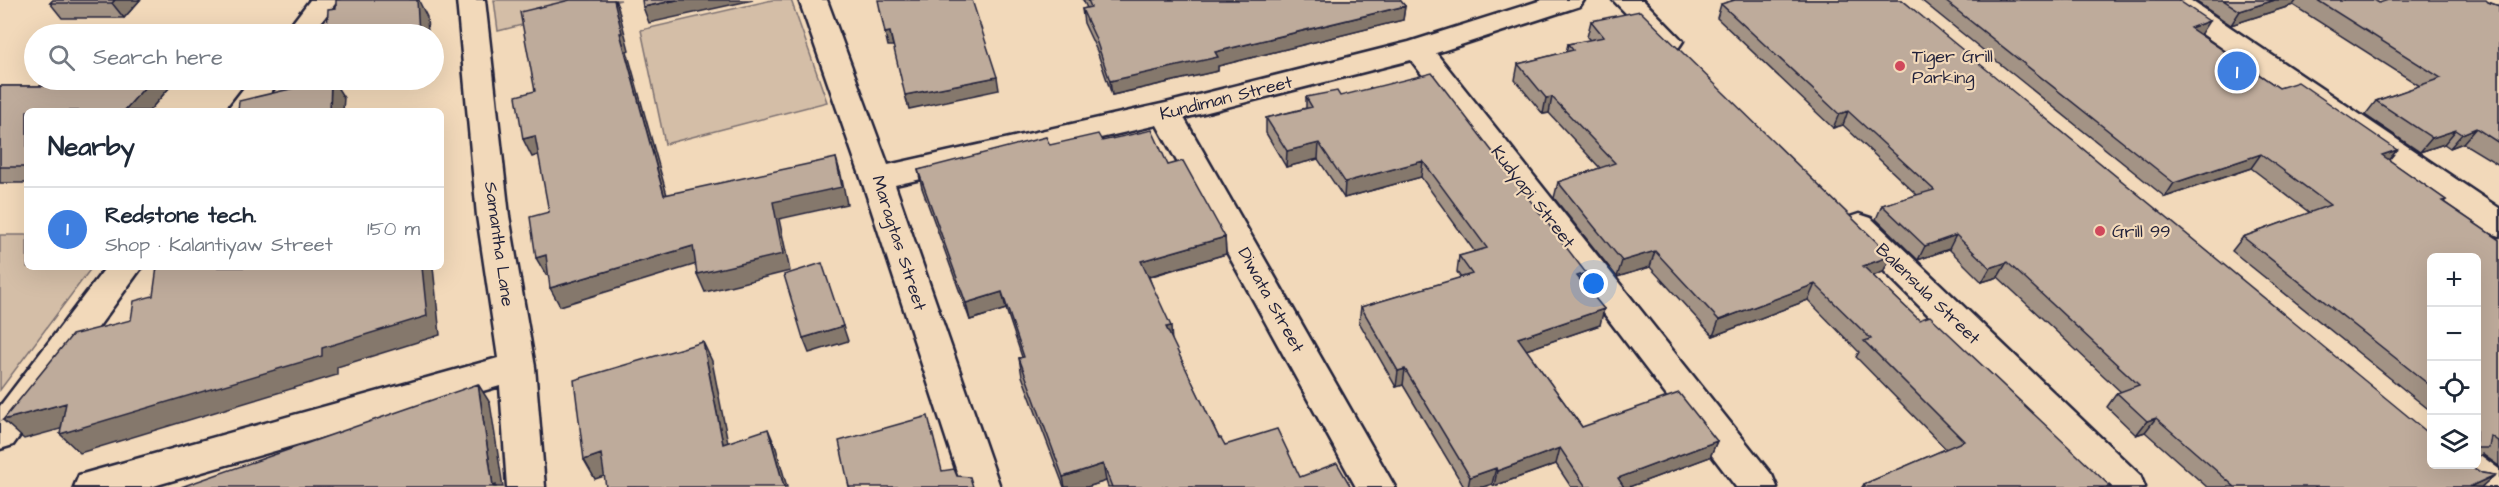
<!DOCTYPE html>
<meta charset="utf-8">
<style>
:root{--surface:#fff;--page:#f6f6f7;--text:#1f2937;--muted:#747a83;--line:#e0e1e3;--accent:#d1495b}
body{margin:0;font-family:"Architects Daughter",sans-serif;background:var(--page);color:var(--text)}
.controls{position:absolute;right:18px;bottom:18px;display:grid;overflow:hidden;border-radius:9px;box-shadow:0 6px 24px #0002}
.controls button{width:54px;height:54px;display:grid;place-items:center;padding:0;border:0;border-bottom:2px solid var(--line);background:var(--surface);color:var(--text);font:30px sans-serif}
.you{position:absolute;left:1594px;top:284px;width:21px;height:21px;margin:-15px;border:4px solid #fff;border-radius:50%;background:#1a73e8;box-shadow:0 0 0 9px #1a73e833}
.badge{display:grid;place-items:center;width:39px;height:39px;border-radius:50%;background:var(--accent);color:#fff;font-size:20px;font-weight:700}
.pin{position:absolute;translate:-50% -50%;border:3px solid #fff;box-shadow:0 2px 6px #0006}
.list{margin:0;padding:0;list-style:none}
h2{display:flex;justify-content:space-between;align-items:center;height:78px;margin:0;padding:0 24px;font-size:26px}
h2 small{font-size:20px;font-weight:400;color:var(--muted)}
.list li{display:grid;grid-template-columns:39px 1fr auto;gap:18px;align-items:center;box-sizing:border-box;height:84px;padding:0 24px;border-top:2px solid var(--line)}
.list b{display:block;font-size:22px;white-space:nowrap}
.list p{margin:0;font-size:20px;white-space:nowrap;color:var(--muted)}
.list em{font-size:20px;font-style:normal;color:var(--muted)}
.icon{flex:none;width:33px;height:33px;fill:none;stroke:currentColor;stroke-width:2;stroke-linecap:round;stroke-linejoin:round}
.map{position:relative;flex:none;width:2499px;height:487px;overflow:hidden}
.search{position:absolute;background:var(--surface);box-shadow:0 6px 24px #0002;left:24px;top:24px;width:420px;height:66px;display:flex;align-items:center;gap:15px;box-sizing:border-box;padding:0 21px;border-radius:33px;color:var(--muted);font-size:22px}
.panel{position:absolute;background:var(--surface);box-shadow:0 6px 24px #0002;left:24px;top:108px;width:420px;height:162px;border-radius:9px}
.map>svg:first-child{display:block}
.green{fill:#d4bea7;stroke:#7b7071;stroke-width:1.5}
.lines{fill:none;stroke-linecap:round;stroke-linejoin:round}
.minor-casing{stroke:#22223b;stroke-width:5}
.minor{fill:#f2d9ba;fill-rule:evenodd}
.wall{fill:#a39385;stroke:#22223b;stroke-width:1.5}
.shaded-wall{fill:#85786c;stroke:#22223b;stroke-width:1.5}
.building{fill:#beab9b;stroke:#22223b;stroke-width:1.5}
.poi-dot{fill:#d1495b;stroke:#f2d9ba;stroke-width:2}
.labels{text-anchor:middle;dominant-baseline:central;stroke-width:4.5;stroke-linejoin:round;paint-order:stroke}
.poi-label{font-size:18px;fill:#22223b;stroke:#f2d9ba;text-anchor:start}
.street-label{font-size:18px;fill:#22223b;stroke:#f2d9ba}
</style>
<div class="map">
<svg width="2499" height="487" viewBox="0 0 2499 487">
<rect width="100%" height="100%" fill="#f2d9ba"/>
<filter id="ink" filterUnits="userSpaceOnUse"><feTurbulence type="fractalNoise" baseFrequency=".0167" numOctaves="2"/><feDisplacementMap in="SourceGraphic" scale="12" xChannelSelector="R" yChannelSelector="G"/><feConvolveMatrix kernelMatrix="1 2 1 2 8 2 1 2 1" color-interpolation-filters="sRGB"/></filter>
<g filter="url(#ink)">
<path class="green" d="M494 0H621L498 31Z
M772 0H791L827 102 665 144 641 30Z
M0 235H27V267H92L0 390Z"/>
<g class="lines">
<g class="minor-casing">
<path id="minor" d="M310 0H338L312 34H284Z
M457 0H485L509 216 535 367 545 487H507L500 386 150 487H74L79 475 93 471 498 358 477 216Z
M799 0H827L888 165 1166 103 1409 42 1542 0H1584L1580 6 1436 53 1772 475 1777 487H1736L1411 60 1184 118 1395 487H1356L1157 125 895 185 1000 487H962L861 178Z
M1613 0H1643L1683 41 1679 47 1669 50 1659 47Z
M2158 0H2190L2499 208V236L2487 232 2162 6Z
M250 80H280L257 111H226Z
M1859 214 1871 218 2140 475 2145 487H2101L1847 234 1843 226 1847 218Z
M106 267H142L13 445 0 449V406Z
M2476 452 2499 469V487C2473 487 2459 487 2446 464H2476Z"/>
</g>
<use href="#minor" class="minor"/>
</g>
<path class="wall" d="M53 0H140L124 18H62L50 3Z
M1083 0H1400L1405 6 1403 20 1218 66V71L1112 95 1097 51 1084 23 1082 9 1087 8Z
M1732 0H1902L2432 465 2495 475 2481 487H2207L2145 432 2136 435 2107 407 2117 393 2121 392 1998 277 1982 282 1949 249 1918 260 1876 219 1882 205 1917 195 1843 125 1833 128 1717 18 1721 4 1733 1Z
M1921 0H2178L2201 35 2279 88 2397 150 2389 160 2446 200 2444 202 2499 240V466L2482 454 2476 459V258H2432V412L2232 251 2243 237 2310 213 2251 168 2165 197Z
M2194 0H2374L2379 3 2488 2 2499 6V165L2463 143 2450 148 2444 144 2420 152 2365 115 2376 101 2420 86 2293 5 2231 25Z
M1591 21 1891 256 1883 272 1873 276 1919 320 2111 487H1862L1864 484 1946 449 1856 357 1859 352 1808 300 1713 336 1650 267 1617 277 1554 198 1558 182 1600 168 1549 113 1543 114 1515 80 1518 64 1566 52 1568 44 1590 40 1587 37Z
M77 80H176L149 111H27V183H0V86H71Z
M1340 96 1584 284 1600 325 1526 350 1582 427 1717 441 1710 457 1629 487H1571L1556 464 1494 486 1492 484 1483 487H1464L1403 385 1396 387 1359 322 1361 307 1461 278 1457 272 1459 256 1475 252 1421 177 1344 198 1318 159 1286 167 1266 133V118L1306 108V97Z
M1102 141 1168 165 1225 237 1226 254 1149 277 1172 341 1219 438 1225 445 1300 477 1351 487H1108L1106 481 1087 487H1064L1022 376 1019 358 1022 357 1006 309 970 320 922 188 918 170 1050 145Z"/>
<path class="shaded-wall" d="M115 0H140L124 18 112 3Z
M410 0H419L420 3 427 17 428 34H419Z
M614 0H615L618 7 629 50 627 51 672 213 664 195 620 33Z
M677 0H753L649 23 643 7Z
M2275 0H2297L2293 5 2231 25 2240 11Z
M1405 6 1403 20 1218 66V71L1112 95 1110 81 1215 52Z
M2209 21 2200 35 2190 28Z
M890 32 893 46H888L885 33Z
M997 77 999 90 909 109 905 95Z
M151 80H176L149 111H124Z
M331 80H370L337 87 344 98 343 111H330Z
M1552 97 1549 113 1543 114 1546 98Z
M1848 111 1843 125 1833 128 1839 114Z
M2476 128 2463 143 2450 148 2462 134Z
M2456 130 2444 144 2420 152 2432 138Z
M535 136 544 153 532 157 523 139Z
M1319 143 1318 159 1286 167 1287 151Z
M2397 150 2385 164 2382 155Z
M2261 154 2251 168 2165 197 2174 183Z
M836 158 841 175 847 204 779 219 790 271 705 292 697 274 773 202Z
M1423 161 1421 177 1344 198 1345 182Z
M1956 235 1949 249 1918 260 1925 246Z
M1225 237 1226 254 1143 278 1141 261Z
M693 246 700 263 560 306 550 288Z
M1655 251 1650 267 1617 277 1622 261Z
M546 255 555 272 546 275 536 258Z
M1891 256 1883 272 1855 282 1863 266Z
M2007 262 1998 277 1982 282 1990 268Z
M422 267H433L440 335 337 367V375L80 453 60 434 322 348Z
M1586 273 1582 289 1577 276Z
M1815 284 1808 300 1713 336 1719 320Z
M1002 292 1006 309 970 320 966 303Z
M1604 309 1600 325 1514 354 1518 338Z
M843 326 848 341 809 353 803 338Z
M1171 326 1172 343 1166 327Z
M703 342 712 361 732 463 723 444Z
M1405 369 1403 385 1396 387 1398 371Z
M478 384 490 403 503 487H494L493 486Z
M66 403 86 422 24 439 3 420Z
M2156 418 2145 432 2136 435 2147 421Z
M768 429 776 448 787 487H784Z
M1717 441 1710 457 1629 487H1615L1618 478Z
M1560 448 1556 464 1494 486 1497 471Z
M601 454 613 473 595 479 584 460Z
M1103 464 1106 481 1087 487H1065L1063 477Z
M1496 468 1492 484 1483 487H1468L1470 477Z
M2495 475 2481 487H2469Z"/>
<path class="building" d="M53 0H115L112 3H50Z
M336 0H417L419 34H327L328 9 336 8Z
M570 0H614L622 33H620L664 195 836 158 842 187 773 202 783 254 697 274 693 246 550 288 546 255 536 258 530 217 549 212 535 136 523 139 516 96 535 91 520 12Z
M642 0H677L643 7Z
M878 0H972L997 77 905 95 890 32 885 33Z
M1088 0H1400L1405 6 1215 52 1218 57 1110 81 1095 37 1082 9 1091 7Z
M1735 0H1902L2432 436V465H2469L2482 473 2495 475 2469 487H2235L2156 418 2147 421 2117 393 2139 385 2007 262 1990 268 1956 235 1925 246 1882 205 1934 190 1848 111 1839 114 1721 4Z
M1944 0H2178L2209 21 2190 28 2279 88 2298 82 2397 150 2382 155 2446 200 2442 201 2499 240V442L2491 436 2489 448H2476V258H2432V387L2243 237 2330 205 2261 154 2174 183Z
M2223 0H2275L2240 11Z
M2317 0H2374L2379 3 2388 0H2486L2488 2 2499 6V143L2476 128 2462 134 2456 130 2432 138 2376 101 2441 78Z
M1640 11 1891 256 1863 266 1919 320 1930 316 2111 487H1866L1864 484 1964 441 1864 341 1871 339 1815 284 1719 320 1655 251 1622 261 1558 182 1615 163 1552 97 1546 98 1518 64 1573 50 1568 44 1604 37 1591 21Z
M1432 73 1586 273 1577 276 1604 309 1518 338 1582 427 1679 393 1717 441 1618 478 1624 487H1586L1560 448 1497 471 1496 468 1470 477 1405 369 1398 371 1361 307 1472 274 1459 256 1487 248 1423 161 1345 182 1319 143 1287 151 1266 118 1312 107 1306 97 1337 91 1340 96Z
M77 80H151L124 111H27V167H0V86H71Z
M328 80H331L330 111H238L239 101Z
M1152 130 1168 165 1183 161 1225 237 1141 261 1171 326 1166 327 1219 438H1221L1225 445 1277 429 1300 477 1337 463 1351 487H1112L1103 464 1063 477 1019 358 1024 357 1002 292 966 303 918 170 1046 137 1050 145 1098 134 1102 141Z
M822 263 843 326 803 338 784 275Z
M157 267H422L427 316 322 348V356L60 434 66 403 3 420 72 335 131 320 134 301 153 296Z
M703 342 723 444 768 429 784 487H606L601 454 584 460 574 380Z
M478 384 493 486 496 485V487H181Z
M928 416 942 471 954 469 957 476 970 477 973 487H849L839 441Z"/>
</g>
<g class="poi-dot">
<circle cx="1900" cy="66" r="6"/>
<circle cx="2100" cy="231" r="6"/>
</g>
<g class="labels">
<g class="poi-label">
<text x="1912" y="56">Tiger Grill<tspan x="1912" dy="21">Parking</tspan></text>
<text x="2112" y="231">Grill 99</text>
</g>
<g class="street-label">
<text transform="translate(1226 98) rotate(-14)">Kundiman Street</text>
<text transform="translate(1533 197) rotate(52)">Kudyapi Street</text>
<text transform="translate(899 243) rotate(72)">Maragtas Street</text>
<text transform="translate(499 244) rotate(82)">Samantha Lane</text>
<text transform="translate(1928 294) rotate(44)">Balensula Street</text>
<text transform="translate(1271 300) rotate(61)">Diwata Street</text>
</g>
</g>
</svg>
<div class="controls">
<button>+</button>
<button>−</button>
<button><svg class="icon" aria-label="locate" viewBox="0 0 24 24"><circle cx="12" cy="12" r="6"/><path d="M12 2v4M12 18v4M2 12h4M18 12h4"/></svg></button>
<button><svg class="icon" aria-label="layers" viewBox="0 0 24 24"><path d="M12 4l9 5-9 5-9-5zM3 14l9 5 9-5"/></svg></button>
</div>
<div class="you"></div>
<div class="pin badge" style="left:2237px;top:71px;background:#3f7fe0">1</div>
<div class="search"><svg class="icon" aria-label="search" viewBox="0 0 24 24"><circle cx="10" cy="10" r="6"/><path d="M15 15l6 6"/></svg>Search here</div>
<section class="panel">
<h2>Nearby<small></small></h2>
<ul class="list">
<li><span class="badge" style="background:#3f7fe0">1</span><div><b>Redstone tech.</b><p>Shop · Kalantiyaw Street</p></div><em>150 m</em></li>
</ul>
</section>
</div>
